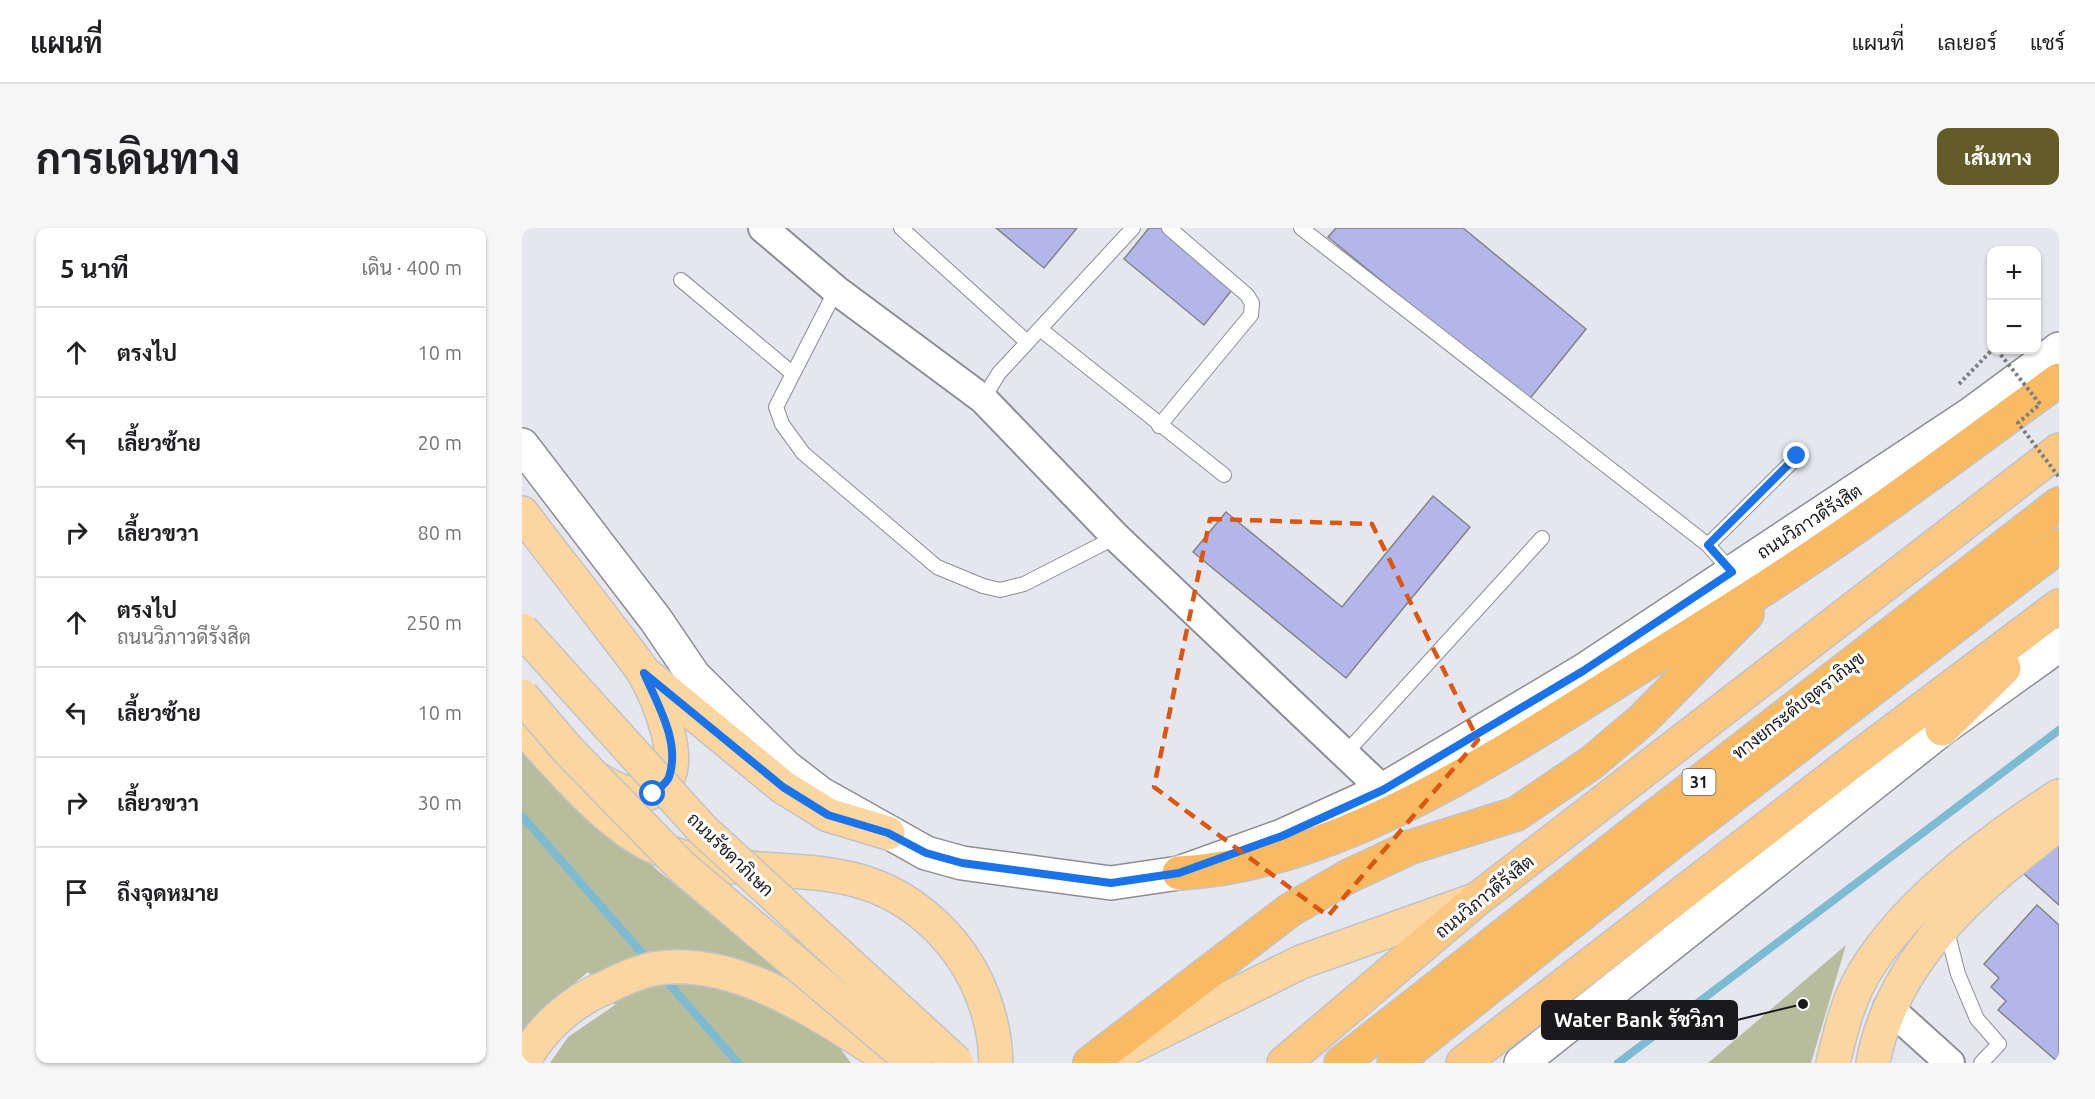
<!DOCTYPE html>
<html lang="th">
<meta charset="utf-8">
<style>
:root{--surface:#fff;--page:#f6f6f6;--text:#202124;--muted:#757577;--line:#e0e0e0;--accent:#645c28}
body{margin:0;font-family:Ubuntu,Sarabun,sans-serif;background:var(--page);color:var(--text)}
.controls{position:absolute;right:18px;top:18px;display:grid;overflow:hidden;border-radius:12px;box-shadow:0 2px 4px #0004}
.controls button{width:54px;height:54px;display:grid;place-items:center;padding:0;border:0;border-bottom:2px solid var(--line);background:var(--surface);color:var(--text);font:30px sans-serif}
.stop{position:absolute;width:18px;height:18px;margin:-14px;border:4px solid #1a73e8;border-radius:50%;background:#fff}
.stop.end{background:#1a73e8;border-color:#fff;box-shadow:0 2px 6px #0008}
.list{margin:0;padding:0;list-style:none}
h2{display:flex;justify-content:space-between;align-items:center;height:78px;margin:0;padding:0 24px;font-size:26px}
h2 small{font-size:20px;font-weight:400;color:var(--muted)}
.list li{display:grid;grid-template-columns:39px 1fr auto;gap:18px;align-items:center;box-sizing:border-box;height:90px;padding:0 24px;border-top:2px solid var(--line)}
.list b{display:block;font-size:22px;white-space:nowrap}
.list p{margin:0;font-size:20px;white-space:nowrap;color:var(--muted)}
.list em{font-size:20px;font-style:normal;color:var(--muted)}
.icon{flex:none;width:33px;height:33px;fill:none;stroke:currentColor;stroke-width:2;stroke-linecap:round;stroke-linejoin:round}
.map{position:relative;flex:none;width:1537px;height:835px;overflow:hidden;border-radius:12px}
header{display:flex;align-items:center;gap:36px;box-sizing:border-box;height:84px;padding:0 30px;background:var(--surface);border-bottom:2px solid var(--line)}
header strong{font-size:28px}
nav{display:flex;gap:33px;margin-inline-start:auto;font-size:21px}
.intro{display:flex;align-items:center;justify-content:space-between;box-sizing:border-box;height:144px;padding:0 36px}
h1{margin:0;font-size:42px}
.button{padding:15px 27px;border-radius:12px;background:var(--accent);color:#fff;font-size:21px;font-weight:700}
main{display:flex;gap:36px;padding:0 36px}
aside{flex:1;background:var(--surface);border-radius:12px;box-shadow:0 2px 4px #0004}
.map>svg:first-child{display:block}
.green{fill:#b6bc9c}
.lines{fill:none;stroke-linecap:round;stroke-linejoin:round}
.stream{stroke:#7dbbd2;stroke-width:8}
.building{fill:#b2b6e9;stroke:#83848a;stroke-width:1.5}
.service-casing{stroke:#8c8d94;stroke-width:16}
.minor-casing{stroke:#8c8d94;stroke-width:32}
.secondary-casing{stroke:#8c8d94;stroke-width:36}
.primary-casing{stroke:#c3c3c4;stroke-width:36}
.trunk-casing{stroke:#c3c3c4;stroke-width:36}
.motorway-casing{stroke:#c3c3c4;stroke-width:36}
.path{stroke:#7d7e82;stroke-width:4;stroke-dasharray:3 3;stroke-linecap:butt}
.service{stroke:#fff;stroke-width:14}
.minor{stroke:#fff;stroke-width:28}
.secondary{stroke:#fff;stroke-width:33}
.primary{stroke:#fbd6a1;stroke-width:33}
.trunk{stroke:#fac882;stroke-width:33}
.motorway{stroke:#f8bb63;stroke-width:33}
.primary-bridge-casing{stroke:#c3c3c4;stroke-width:36;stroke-linecap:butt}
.path-bridge{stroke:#7d7e82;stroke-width:4;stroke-dasharray:3 3;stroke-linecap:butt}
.primary-bridge{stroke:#fbd6a1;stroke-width:33}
.route{stroke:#1a73e8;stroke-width:8}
.marked{fill:none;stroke:#de560d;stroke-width:4.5;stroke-dasharray:12 8;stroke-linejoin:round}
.labels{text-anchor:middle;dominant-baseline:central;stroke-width:6;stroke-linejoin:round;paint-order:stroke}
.shield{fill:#fff;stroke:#5f5f60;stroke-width:1.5}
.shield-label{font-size:16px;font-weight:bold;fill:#1a1a1c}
.street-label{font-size:18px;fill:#1a1a1c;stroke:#fff}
.leader{fill:none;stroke:#1a1a1c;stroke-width:2}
.callout-dot{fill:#1a1a1c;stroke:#fff;stroke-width:2}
.callout{fill:#1a1a1c;stroke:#1a1a1c;stroke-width:2}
.callout-label{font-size:20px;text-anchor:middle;font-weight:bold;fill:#fff}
</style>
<header>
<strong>แผนที่</strong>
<nav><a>แผนที่</a><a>เลเยอร์</a><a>แชร์</a></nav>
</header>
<div class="intro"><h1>การเดินทาง</h1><a class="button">เส้นทาง</a></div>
<main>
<aside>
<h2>5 นาที<small>เดิน · 400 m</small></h2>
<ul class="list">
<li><svg class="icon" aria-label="ahead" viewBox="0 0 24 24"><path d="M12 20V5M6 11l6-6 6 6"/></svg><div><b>ตรงไป</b></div><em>10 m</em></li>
<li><svg class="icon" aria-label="left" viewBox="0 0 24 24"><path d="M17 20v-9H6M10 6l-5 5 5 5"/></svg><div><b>เลี้ยวซ้าย</b></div><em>20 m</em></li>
<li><svg class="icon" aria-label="right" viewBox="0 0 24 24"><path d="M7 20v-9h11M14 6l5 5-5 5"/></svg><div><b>เลี้ยวขวา</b></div><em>80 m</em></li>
<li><svg class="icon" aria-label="ahead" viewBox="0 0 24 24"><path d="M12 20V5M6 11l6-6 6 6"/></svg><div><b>ตรงไป</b><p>ถนนวิภาวดีรังสิต</p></div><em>250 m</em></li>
<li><svg class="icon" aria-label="left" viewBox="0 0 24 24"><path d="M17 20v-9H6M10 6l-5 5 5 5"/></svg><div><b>เลี้ยวซ้าย</b></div><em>10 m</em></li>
<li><svg class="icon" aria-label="right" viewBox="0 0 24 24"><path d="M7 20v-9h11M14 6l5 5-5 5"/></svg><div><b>เลี้ยวขวา</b></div><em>30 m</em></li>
<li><svg class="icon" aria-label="arrive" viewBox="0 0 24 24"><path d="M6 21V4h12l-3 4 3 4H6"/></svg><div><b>ถึงจุดหมาย</b></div></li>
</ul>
</aside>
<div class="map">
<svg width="1537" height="835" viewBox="0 0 1537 835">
<rect width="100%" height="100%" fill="#e6e7ee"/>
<path class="green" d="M0 516 79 595 267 752 329 835H28L46 809 93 777 66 744 12 790 0 810Z
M1324 717 1289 835H1186Z"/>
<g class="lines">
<path class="stream" d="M0 588 126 732
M142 750 216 835
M1096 835 1537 502"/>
</g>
<path class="building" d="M474 0H555L522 40Z
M627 0H642L713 58 682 97 602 31Z
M814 0H941L1064 101 1006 173 806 9Z
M911 268 948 299 824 450 671 324 704 284 820 379Z
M1537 612V677L1500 644Z
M1515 677 1537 697V835L1476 782 1484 773 1469 759 1477 750 1462 736Z"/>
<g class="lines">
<g class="service-casing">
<path id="service" d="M379 0 505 114
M779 0 1186 317 1210 344
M159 52 270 145
M314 62 254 179 260 196 281 225 415 339 461 358 478 362 502 356 594 309
M518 101 702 247
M461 171 477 145 611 0
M637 198 729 87 730 75 725 67 647 0
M1186 317 1276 228
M822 527 1020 310
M1424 699 1436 746 1455 791 1477 816 1459 835"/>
</g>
<g class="minor-casing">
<path id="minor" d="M241 0 314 62 461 171 594 309 861 562
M1366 779 1428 835"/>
</g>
<g class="secondary-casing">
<path id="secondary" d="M0 217 134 392 172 448 264 539 299 566 404 625 440 635 589 655 657 645 760 608 861 562 1061 443 1449 186 1537 121
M999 835 1420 501 1537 417"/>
</g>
<g class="primary-casing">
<path id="primary" d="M0 285C29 324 60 362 89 401 100 415 112 430 122 445 135 468 164 534 141 556 117 578 96 562 71 549
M126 448 261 559 306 587 366 605
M0 499C38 539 85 598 135 620 241 665 340 609 429 714 457 747 473 792 474 835
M590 828 779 734 953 672
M1 835C18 801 49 774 84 759 99 752 115 744 131 741 215 725 306 793 374 835
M1311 835C1319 801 1327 767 1347 737 1391 670 1470 611 1537 568
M1351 835C1370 730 1456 658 1537 596"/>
</g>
<g class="trunk-casing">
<path id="trunk" d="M1420 501 1482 440
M762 835 954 672 1537 222
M941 835 1339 527 1537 378"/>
</g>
<g class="motorway-casing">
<path id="motorway" d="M657 645C810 638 975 529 1102 449 1157 414 1212 381 1266 345 1359 284 1447 217 1537 152
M568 835 768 682 827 648 889 619 994 586 1069 535 1119 493 1225 386
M819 835 1123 596 1537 276
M872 835 1144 619 1537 318"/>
</g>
<path class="path" d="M1437 156 1470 122"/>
<use href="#service" class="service"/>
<use href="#minor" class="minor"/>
<use href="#secondary" class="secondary"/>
<use href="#primary" class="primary"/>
<use href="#trunk" class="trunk"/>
<use href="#motorway" class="motorway"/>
<g class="primary-bridge-casing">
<path id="primary-bridge" d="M0 402 180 601 435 835
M0 468 46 522 160 639 392 835"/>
</g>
<path class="path-bridge" d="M1475 122 1518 176 1496 195 1537 249"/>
<use href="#primary-bridge" class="primary-bridge"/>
</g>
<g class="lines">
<path class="route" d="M131 566C136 561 145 555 147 549 159 514 135 476 122 445L261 559 306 587 366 605 404 625 440 635 589 655 657 645 760 608 861 562 1061 443 1210 344 1186 317 1275 228"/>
</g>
<path class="marked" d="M688 291 850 296 956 512 806 688 632 559Z"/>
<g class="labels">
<rect class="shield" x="1160.5" y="541" width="33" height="26" rx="4.5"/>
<g class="shield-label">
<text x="1177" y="554">31</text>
</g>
<g class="street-label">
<text transform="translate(1287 293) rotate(-33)">ถนนวิภาวดีรังสิต</text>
<text transform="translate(1276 477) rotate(-38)">ทางยกระดับอุตราภิมุข</text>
<text transform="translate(209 626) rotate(44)">ถนนรัชดาภิเษก</text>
<text transform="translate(962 668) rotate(-39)">ถนนวิภาวดีรังสิต</text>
</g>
</g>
<path class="leader" d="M1281 776L1215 792"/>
<circle class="callout-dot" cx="1281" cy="776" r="6"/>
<rect class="callout" x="1020" y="773" width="195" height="38" rx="6"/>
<g class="callout-label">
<text x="1117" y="799">Water Bank รัชวิภา</text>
</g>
</svg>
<div class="controls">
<button>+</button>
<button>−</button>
</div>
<div class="stop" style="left:131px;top:566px"></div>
<div class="stop end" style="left:1275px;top:228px"></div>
</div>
</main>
